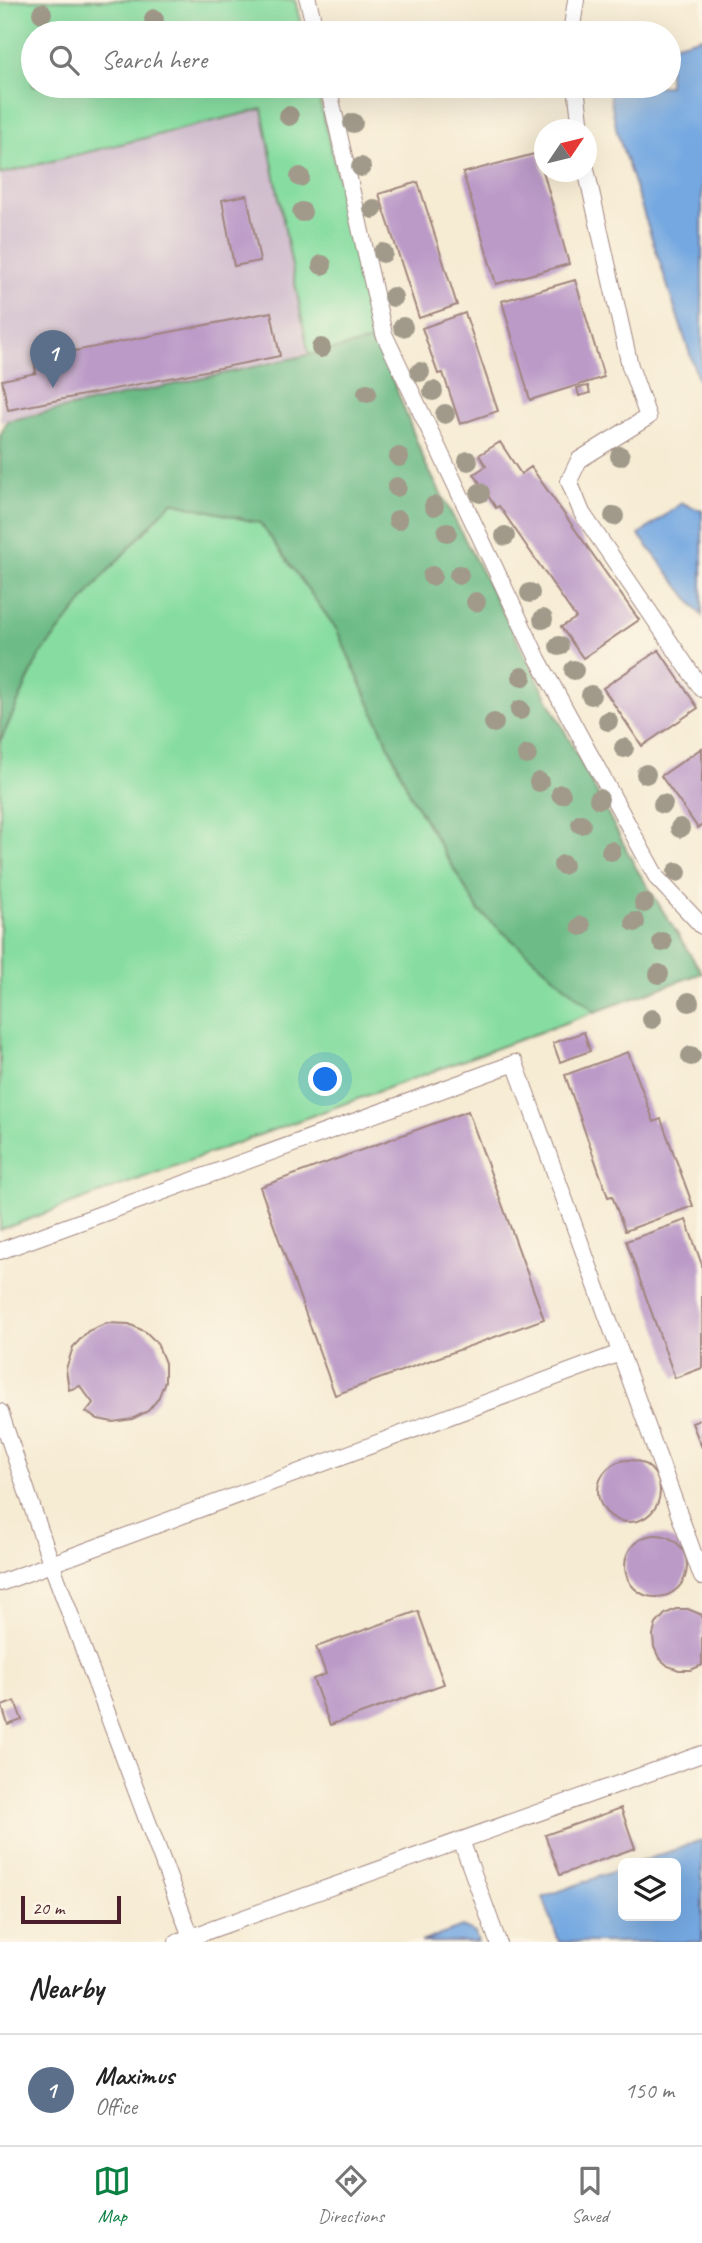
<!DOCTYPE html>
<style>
:root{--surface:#fff;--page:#f6f6f6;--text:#222;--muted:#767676;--line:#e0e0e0;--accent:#0b8043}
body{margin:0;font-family:Caveat,sans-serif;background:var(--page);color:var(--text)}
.controls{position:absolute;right:21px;bottom:21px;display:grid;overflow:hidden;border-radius:10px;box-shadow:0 7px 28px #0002}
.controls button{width:63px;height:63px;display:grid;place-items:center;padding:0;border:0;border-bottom:2px solid var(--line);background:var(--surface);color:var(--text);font:35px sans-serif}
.compass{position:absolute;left:534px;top:119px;width:63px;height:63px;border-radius:50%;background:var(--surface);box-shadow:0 7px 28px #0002;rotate:55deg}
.scale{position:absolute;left:21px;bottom:18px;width:100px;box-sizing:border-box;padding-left:7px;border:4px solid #4a1f2b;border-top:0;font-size:19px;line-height:24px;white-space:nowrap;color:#4a1f2b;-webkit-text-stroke:5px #fcf5e5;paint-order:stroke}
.you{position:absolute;left:326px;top:1080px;width:24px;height:24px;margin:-18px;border:5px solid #fff;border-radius:50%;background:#1a73e8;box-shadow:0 0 0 10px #1a73e833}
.badge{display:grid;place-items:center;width:46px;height:46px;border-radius:50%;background:var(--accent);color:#fff;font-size:23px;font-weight:700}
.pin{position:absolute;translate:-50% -58px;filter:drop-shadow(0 2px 4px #0008)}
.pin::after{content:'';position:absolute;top:37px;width:24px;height:21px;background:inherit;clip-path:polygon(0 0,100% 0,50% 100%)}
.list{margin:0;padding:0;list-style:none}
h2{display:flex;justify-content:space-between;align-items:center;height:91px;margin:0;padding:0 28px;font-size:30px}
h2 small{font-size:23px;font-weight:400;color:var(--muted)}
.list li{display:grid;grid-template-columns:46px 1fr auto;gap:21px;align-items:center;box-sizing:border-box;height:112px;padding:0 28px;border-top:2px solid var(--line)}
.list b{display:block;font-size:26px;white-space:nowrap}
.list p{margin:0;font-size:23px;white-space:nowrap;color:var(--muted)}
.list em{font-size:23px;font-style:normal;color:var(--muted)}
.icon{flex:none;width:38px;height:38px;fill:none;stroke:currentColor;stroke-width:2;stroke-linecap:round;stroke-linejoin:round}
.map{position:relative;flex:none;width:702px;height:1942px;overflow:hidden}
.search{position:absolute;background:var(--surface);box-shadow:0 7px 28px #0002;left:21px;right:21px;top:21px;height:77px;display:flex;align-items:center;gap:18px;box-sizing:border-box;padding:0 24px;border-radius:38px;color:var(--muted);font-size:26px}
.sheet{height:203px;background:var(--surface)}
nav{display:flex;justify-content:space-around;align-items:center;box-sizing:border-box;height:98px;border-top:2px solid var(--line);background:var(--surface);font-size:19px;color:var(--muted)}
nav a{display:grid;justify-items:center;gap:4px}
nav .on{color:var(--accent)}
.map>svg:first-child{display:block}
.industrial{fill:#d0bdce}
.green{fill:#87dda1;stroke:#687e66;stroke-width:2}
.forest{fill:#6dbc87;stroke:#5c6e59;stroke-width:2}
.water{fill:#75a8e1;stroke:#606486;stroke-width:2}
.building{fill:#bb9ac8}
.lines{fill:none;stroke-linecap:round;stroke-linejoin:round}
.service-casing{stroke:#a0857f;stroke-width:18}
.service{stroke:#fff;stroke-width:16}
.tree{fill:#a19a8a}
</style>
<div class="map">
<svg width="702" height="1942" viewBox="0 0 702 1942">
<rect width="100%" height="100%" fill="#fcf5e5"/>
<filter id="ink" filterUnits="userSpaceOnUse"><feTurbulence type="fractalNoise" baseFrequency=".0143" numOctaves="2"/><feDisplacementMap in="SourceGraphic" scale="14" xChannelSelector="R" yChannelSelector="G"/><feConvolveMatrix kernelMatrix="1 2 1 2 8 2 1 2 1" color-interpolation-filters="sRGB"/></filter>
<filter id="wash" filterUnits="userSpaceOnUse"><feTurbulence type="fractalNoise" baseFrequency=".00686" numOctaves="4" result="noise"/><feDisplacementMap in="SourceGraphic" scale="28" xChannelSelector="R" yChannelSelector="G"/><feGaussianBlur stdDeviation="1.57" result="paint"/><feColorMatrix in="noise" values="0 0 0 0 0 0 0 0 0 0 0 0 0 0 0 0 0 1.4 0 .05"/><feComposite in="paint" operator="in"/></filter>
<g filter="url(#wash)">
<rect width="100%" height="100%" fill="#f6ebd3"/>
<path class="industrial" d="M262 109 309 356 0 422V174Z"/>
<path class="green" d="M21 0H295L303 33H33V86H316L377 340 309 356 262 109 0 174V6L1 3Z
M172 502 261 523 337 630 412 798 479 911 595 1012 0 1230V742L39 656 103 576Z"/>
<path class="forest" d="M377 340 426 465 636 868 702 973 595 1012 479 911 412 798 337 630 260 523 172 502 103 576 39 656 0 742V436L7 421Z"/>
<path class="water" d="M702 37V391L617 132 608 86H669V46Z
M682 503 702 511V616L639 535Z
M702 1840V1942H559L543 1897 623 1868V1916H676V1863H637Z
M462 1927 475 1933 478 1942H421Z"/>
<g id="blocks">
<path class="building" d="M538 153 569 264 496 284 463 173Z
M418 182 457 305 419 318 379 194Z
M247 195 260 261 234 266 222 200Z
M575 280 604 377 530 400 502 301Z
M271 312 280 356 8 410 2 380 36 373 34 359Z
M465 313 498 411 460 424 443 373 438 374 422 328Z
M588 386 590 393 579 396 577 388Z
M500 442 521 474 531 467 639 620 583 658 561 627 576 618 499 506 496 508 474 474 486 466 479 455Z
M659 650 698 708 642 746 603 688Z
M702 748V825L698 828 661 776Z
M584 1032 590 1051 560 1062 553 1043Z
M628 1052 654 1122 661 1119 693 1206 625 1231 612 1196 608 1197 565 1075Z
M468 1111 544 1319 335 1395 260 1187Z
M686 1220 702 1265V1368L675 1378 626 1241Z
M107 1323 129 1324 146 1332 157 1343 165 1363V1381L158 1399 148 1411 132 1419 113 1422 98 1419 86 1412 93 1403 80 1386 69 1390 66 1369 73 1347 88 1331Z
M702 1419V1448L692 1423Z
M598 1491a31 31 0 1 1 62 0a31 31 0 1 1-62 0Z
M625 1566a31 31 0 1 1 62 0a31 31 0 1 1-62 0Z
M676 1609H688L702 1615V1665L691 1670H679L668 1666 659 1658 654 1647 653 1635 656 1624 665 1614Z
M418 1611 444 1684 330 1725 313 1679 326 1674 316 1647Z
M15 1701 22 1720 8 1725 2 1706Z
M621 1808 635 1848 560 1875 545 1835Z"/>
</g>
</g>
<g filter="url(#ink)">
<use href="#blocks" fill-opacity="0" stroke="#a0857f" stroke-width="2"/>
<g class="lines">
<g class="service-casing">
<path id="service" d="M308 0 316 33
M571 33 576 0
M328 86 384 334 538 659 657 878 702 926
M576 86 581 130
M586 169 630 366 648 417 579 460 569 481 582 513 702 689
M0 1251 515 1063 702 1577
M0 1412 51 1563 191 1937
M0 1583 620 1353
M461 1840 498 1942
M177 1942 702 1754"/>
</g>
<use href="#service" class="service"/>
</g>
<g class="tree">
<circle cx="42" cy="13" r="10"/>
<circle cx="154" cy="19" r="10"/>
<circle cx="289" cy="116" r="10"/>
<circle cx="353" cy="123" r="10"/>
<circle cx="361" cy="167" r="10"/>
<circle cx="300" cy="177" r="10"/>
<circle cx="373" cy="209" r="10"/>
<circle cx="302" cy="212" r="10"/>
<circle cx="383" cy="253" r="10"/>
<circle cx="322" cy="265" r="10"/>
<circle cx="393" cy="297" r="10"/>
<circle cx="403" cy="327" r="10"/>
<circle cx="321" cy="348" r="10"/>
<circle cx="420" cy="372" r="10"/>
<circle cx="433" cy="391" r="10"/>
<circle cx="367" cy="393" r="10"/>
<circle cx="445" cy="414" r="10"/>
<circle cx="620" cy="456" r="10"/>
<circle cx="399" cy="457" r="10"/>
<circle cx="468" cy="461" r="10"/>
<circle cx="397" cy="487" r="10"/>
<circle cx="480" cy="493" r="10"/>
<circle cx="434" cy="506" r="10"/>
<circle cx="614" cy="516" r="10"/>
<circle cx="398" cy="520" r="10"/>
<circle cx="447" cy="532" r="10"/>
<circle cx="505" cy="536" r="10"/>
<circle cx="459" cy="575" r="10"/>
<circle cx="432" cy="576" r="10"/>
<circle cx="530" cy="593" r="10"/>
<circle cx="476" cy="602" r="10"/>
<circle cx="543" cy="619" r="10"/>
<circle cx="559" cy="646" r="10"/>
<circle cx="574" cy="670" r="10"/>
<circle cx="522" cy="677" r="10"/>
<circle cx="591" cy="695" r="10"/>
<circle cx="520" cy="710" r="10"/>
<circle cx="608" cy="721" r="10"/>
<circle cx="494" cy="723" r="10"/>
<circle cx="624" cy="748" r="10"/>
<circle cx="527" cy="755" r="10"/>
<circle cx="646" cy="774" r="10"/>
<circle cx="539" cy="782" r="10"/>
<circle cx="561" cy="794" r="10"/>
<circle cx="599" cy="799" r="10"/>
<circle cx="663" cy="804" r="10"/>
<circle cx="581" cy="824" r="10"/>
<circle cx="680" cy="828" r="10"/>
<circle cx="611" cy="851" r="10"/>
<circle cx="563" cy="865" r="10"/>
<circle cx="677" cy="872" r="10"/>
<circle cx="644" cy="903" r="10"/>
<circle cx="635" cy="922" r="10"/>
<circle cx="581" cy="926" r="10"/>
<circle cx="662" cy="942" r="10"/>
<circle cx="659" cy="974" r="10"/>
<circle cx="689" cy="1002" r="10"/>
<circle cx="652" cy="1019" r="10"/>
<circle cx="691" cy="1056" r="10"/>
</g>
</g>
</svg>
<div class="controls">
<button><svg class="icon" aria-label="layers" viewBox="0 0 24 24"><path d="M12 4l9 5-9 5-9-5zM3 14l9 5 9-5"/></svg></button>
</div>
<svg class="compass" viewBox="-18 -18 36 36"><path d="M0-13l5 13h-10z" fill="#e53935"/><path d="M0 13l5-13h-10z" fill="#767676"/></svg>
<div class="scale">20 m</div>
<div class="you"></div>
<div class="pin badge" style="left:53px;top:388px;background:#5c6f8a">1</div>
<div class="search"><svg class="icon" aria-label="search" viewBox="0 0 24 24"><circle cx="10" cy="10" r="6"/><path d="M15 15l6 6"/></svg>Search here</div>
</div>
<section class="sheet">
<h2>Nearby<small></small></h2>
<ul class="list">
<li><span class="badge" style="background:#5c6f8a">1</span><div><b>Maximus</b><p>Office</p></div><em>150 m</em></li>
</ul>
</section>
<nav>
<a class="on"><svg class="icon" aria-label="map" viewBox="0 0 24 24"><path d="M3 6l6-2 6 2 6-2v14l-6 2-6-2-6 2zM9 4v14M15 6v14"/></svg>Map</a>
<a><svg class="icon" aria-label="directions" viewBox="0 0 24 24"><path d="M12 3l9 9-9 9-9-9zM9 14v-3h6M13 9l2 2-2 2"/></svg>Directions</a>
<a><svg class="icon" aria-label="saved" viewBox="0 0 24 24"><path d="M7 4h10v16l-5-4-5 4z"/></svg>Saved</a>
</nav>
